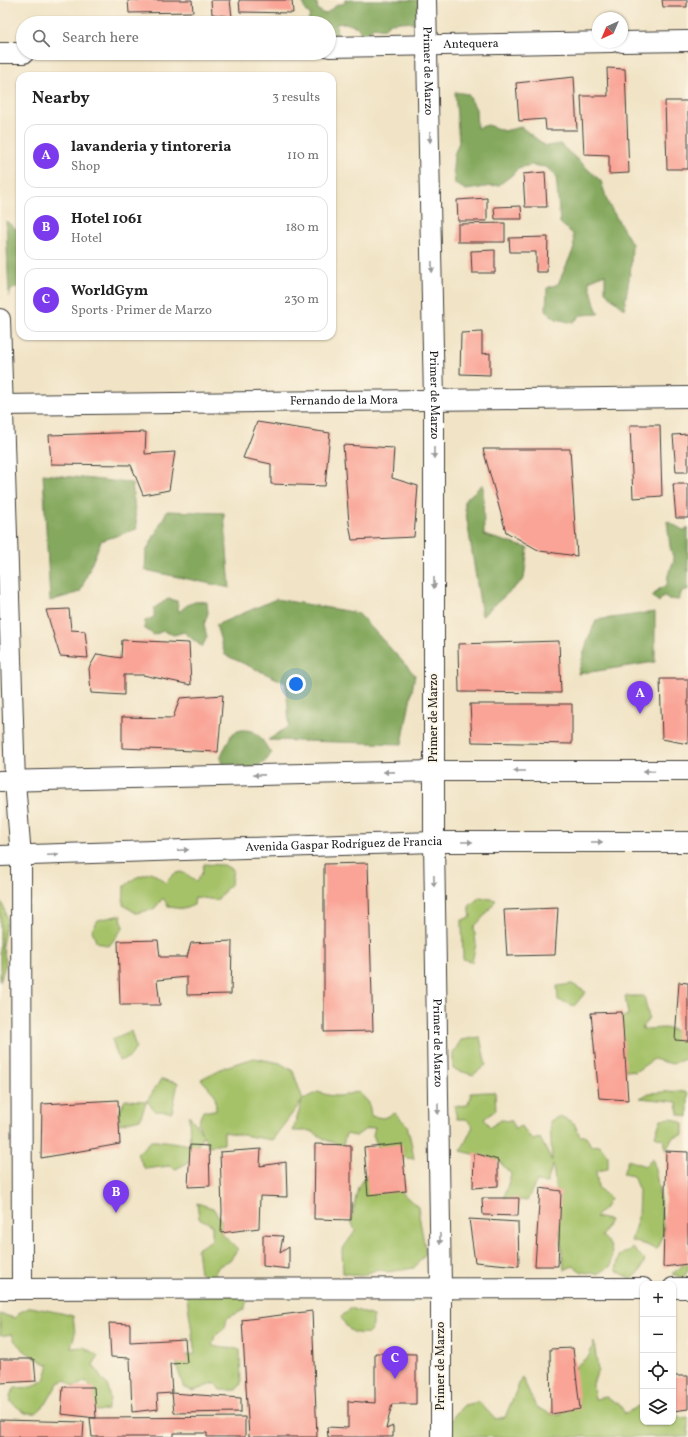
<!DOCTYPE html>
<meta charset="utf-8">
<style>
:root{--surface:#fff;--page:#f6f6f6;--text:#222;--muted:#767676;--line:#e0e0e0;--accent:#7c3aed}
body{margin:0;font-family:Vollkorn,serif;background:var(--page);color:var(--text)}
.controls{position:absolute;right:12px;bottom:12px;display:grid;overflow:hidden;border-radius:8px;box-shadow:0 1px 3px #0004}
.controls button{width:36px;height:36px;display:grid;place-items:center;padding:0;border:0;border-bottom:1px solid var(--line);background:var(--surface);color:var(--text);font:20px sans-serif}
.compass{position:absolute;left:592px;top:12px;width:36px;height:36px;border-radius:50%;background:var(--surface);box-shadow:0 1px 3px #0004;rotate:224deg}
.you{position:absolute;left:296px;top:684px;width:14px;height:14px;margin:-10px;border:3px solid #fff;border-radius:50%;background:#1a73e8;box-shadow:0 0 0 6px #1a73e833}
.badge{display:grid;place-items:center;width:26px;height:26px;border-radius:50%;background:var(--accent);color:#fff;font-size:13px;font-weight:700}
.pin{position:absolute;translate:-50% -33px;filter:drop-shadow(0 1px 2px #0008)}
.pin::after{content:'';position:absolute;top:21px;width:14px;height:12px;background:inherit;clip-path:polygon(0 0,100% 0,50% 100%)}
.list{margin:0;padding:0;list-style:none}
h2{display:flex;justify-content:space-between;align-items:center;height:52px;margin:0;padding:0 16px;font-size:17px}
h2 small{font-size:13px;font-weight:400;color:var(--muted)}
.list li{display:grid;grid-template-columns:26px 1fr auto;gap:12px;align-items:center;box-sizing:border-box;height:64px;margin:0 8px 8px;padding:0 8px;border:1px solid var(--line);border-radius:12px}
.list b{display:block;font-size:15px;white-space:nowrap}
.list p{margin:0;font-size:13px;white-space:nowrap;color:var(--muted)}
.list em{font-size:13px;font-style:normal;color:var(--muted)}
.icon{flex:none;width:22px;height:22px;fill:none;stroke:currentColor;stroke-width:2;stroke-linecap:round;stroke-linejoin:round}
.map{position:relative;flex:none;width:688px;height:1437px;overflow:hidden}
.search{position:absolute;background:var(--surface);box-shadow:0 1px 3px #0004;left:16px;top:16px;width:320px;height:44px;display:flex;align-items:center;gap:10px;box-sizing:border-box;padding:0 14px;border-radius:22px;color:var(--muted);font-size:15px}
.panel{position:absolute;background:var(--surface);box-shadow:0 1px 3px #0004;left:16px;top:72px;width:320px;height:268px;border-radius:12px}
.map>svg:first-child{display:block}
.green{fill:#a6c269;stroke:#616f42}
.forest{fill:#84a85d;stroke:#50623c}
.building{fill:#f9a496}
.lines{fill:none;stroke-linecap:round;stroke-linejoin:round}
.minor-casing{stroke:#3c3a36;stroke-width:22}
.minor{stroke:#fff;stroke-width:20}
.oneway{fill:#999}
.labels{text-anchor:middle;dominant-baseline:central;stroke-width:3.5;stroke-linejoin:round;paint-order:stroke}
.street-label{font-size:12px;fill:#1c1c1c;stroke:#fcf5e5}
</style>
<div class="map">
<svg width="688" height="1437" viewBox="0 0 688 1437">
<rect width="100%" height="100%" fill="#fcf5e5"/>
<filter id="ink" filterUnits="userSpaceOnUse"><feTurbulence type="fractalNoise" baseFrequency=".025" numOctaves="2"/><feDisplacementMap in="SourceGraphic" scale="8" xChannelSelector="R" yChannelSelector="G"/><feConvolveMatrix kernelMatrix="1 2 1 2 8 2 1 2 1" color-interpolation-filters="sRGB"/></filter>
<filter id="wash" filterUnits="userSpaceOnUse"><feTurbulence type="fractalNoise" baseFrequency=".012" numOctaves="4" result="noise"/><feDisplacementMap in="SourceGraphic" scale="16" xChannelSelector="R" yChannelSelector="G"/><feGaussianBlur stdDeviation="0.9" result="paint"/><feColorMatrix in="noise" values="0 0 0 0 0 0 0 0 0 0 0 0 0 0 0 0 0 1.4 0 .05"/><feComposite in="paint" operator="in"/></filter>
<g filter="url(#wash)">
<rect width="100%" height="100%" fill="#f1e4c6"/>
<path class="green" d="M204 864 224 865 233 870 231 883 217 900 195 897 194 905 184 909 169 907 163 898 154 909 136 913 123 905 124 887 135 878 151 872 160 878 165 883 174 874 181 872 188 875 196 882 202 873Z
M480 897 496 900 486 914 474 927 476 944 472 962 463 959 462 920 471 917 469 906Z
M0 902 3 904 7 919 2 945 6 962 0 982Z
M121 915 123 928 109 946 96 942 92 930 98 920Z
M572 984 586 992 574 1006 558 1000 557 986Z
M625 996H644L649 1017 642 1029C665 1029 668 1024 688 1038V1051L685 1059 672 1064 654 1059 635 1072 626 1070 611 1022 628 1015Z
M131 1031 136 1048 130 1057 119 1061 112 1039Z
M480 1037 486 1065 473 1075 453 1069V1053L461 1040Z
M254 1058 280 1063 293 1071 303 1100 318 1092C335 1098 341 1097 358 1091L369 1103 371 1116 383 1118 395 1113 407 1125 412 1146 414 1159 394 1156 378 1147 373 1135 375 1127 366 1129 356 1136 346 1134 343 1145 328 1141 311 1131H293L302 1101 272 1140 224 1132V1144L209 1146 203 1135 189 1162 176 1169 169 1166 145 1169 137 1154 151 1141H165L190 1145 189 1115 202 1133 198 1123 203 1111H216L215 1095 201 1079 225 1067Z
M161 1079 178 1083 172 1112 155 1111 147 1101 140 1119 119 1124V1113L125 1100 147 1101Z
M679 1091 688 1093V1117L678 1114 677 1102 640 1098 649 1093Z
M486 1092H495L496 1110 484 1119 490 1127 501 1120 512 1121 514 1128 522 1126 532 1140 540 1138 552 1161 550 1121 560 1116 574 1123 580 1136H586L591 1146 600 1145 608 1156V1169L596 1171 598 1187 610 1199 604 1209 595 1217 610 1220 602 1236C614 1246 612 1251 611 1266L597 1274 582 1272 573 1266 564 1270 553 1164 547 1183 536 1182 527 1201 504 1198 511 1174 498 1160 461 1151 473 1126 466 1119H457L454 1106 468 1105 471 1093Z
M672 1118 683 1123V1135L673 1137 666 1151 664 1140 655 1136 661 1119Z
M653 1159 658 1185 664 1233 656 1250 647 1245 631 1241 638 1217 639 1191 633 1176 623 1174 628 1160 645 1166Z
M368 1171 388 1181 418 1207 420 1221 426 1253 414 1268 388 1272 378 1269 361 1276 343 1273 342 1250 355 1231 351 1221 358 1187Z
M197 1203 213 1208 222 1222 221 1233 238 1249 230 1260 219 1266 212 1278 200 1273 197 1249 212 1240V1225L199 1218Z
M633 1248 645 1260 639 1273 631 1279 616 1270 619 1256Z
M688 1261V1271L683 1278 672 1274Z
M186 1291 248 1297 244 1310 227 1318 225 1328 215 1336 212 1345C221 1350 230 1346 240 1350L241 1384 236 1390H220L215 1383 193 1391 183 1387C182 1379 177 1371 177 1364L184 1356 195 1354Z
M31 1307 61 1313 73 1316 75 1333 71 1348 84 1347 98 1356 93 1365C100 1373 99 1379 108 1385L110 1401 107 1410 96 1411 91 1402 94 1392 86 1381 74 1387 65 1380 58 1383 46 1404 36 1413H25L11 1402 10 1395 15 1388 32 1387 44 1380 49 1365C36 1359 15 1348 12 1334L0 1336V1314L15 1318 20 1312Z
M351 1308 373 1316V1326L369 1333C353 1335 348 1331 341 1317Z
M594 1342 598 1370 593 1384 595 1399 606 1397 620 1405 625 1414 643 1403V1422H673V1414L682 1418 688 1417V1437H452V1418L464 1405 479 1402 495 1419 505 1417 522 1377 536 1407 551 1414H561L574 1396 571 1380 576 1366 589 1356Z"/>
<path class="forest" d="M345 0H418L420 24C415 24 412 23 407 22 403 21 395 23 390 23L384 29 374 27 366 35 361 34 358 27 345 23 336 24 337 35 329 38V23H303L308 22 310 14 305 11 303 3 308 1 317 3 318 10 325 14 337 5 345 3Z
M455 92 468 94 476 109 477 128 488 125 504 131 521 127 546 146 560 144 601 181 608 203 632 244 631 267 624 309 605 292V274L589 281 595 305 599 314 581 315 573 323 556 319 546 311 547 288 558 284 574 248 573 234 560 223 556 176 546 167 531 165 518 168 512 175 499 185 466 190 455 184 453 168 454 155 459 142Z
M6 221 20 232V285L19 286 11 290 9 297Z
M43 474 132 483 137 529 101 541 80 592 50 601Z
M483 484 484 535 528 548 524 579 482 616 464 501Z
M167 511 224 513 230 588 145 570 146 552Z
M667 521 685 531 688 527V590L682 591 679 600 667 599 664 595 659 602 652 596 659 589 667 585 668 575 674 560 670 547Z
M168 599 177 601 179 612C190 602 192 601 207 602L208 613 204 625 207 637 202 647 184 632 174 635 163 631 154 635 144 628 145 621 154 617V608Z
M276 599 358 613 415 675 402 744 268 740 289 726 286 683 225 655 216 625Z
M655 612V662L578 674 587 642 596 620Z
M241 730C260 729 261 740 271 753 264 768 253 767 238 769V764L232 765 229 771C211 760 228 747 231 735L235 732Z"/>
<g id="blocks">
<path class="building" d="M128 0H192L193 12 129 13Z
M211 0H230L232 17 212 14Z
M239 0H292L293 13 240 12Z
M662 0H687V7H663Z
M607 68 625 69 629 173 609 174V155L584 154 581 96H608Z
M574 77 577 130H546L545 119 519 121 516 83Z
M665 101H688V169H667Z
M545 172 547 207H525L523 174Z
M487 198V221H458L457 200Z
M521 206 522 219H495L494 207Z
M505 223V242H458V224Z
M548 237 547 272H536V252H510L509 238Z
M495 250V273H472L471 251Z
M482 332V354L490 353V375L460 374 461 333Z
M257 422 330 433 325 486 271 484V464L243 458Z
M630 425H660L662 496 633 498Z
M146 432 145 454 175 452 169 490 143 495 131 465 51 464 49 435Z
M688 434V472H676L673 435Z
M343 445 394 448 392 478 418 486 414 537 352 540 349 523Z
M483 449H570L577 556 540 551 506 532Z
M673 484H688V518H676Z
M69 609 71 630 85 631 88 658 60 656 46 610Z
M122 640 189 643 191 685 143 675H124V695L91 693 89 668 97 654 121 658Z
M559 641 561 693 459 692 458 644Z
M660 679H688V744L662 739Z
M223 695 218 752 122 748V717L173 718 180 698Z
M470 704H572V744L472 742Z
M368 863 373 1031 324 1032V864Z
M558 908 555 955 507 956 504 910Z
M158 940 160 957H187L191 943 232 941 231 994 187 995V977L157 980 160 1005H120L118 941Z
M679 982 688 983V1041L675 1040Z
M622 1012 628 1100 599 1098 591 1013Z
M118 1100 120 1144 41 1158 42 1104Z
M315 1144 351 1145V1220L314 1219Z
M402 1144 406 1191 368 1195 364 1148Z
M190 1145 209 1146 210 1186 188 1187Z
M261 1149 260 1166 286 1162 287 1197 260 1196 259 1228 221 1233 222 1211 220 1152Z
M666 1151 688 1152V1264L663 1267Z
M474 1153 498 1160V1186L473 1188Z
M540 1188 561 1191 558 1266H535Z
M482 1198H519L518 1216 483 1215Z
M469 1219 518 1222 519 1266 475 1262Z
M263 1235 283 1236 280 1253 289 1247V1269L263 1266Z
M312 1311 317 1437H249L242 1320Z
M109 1323 130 1324V1342L185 1339 187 1363 170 1364 172 1393 157 1394 158 1409 132 1412 130 1358 111 1357Z
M573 1348 580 1409 551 1414 550 1349Z
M375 1353 416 1354V1404H392L386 1429 393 1426V1437H328L327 1427 348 1428V1401L375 1403Z
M0 1359H34L36 1381 0 1383Z
M673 1376H688V1409L673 1411Z
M63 1387H94L96 1418 245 1417V1437H207V1433H174V1437H92L90 1418H96L61 1414Z
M172 1393 241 1398V1412L174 1413Z
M0 1420 84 1422 83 1437H0Z"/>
</g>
</g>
<g filter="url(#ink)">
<use href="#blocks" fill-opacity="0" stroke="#3c3a36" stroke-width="1"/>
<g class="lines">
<g class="minor-casing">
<g id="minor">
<path id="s1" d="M426 0 434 400V842L441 1288V1437"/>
<path d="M622 42 688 41"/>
<path id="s2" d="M329 47 612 42"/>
<path d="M0 53H24"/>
<path d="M0 319 15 782 21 856 22 1289"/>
<path id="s3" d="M0 405 688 397"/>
<path d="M0 781 434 771H688"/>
<path id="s4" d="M0 856 434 842H688"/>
<path d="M673 1288H688"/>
<path d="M0 1289 643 1288"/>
</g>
</g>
<use href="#minor" class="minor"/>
</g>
<defs><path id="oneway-solid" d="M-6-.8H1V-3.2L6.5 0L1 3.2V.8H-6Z"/></defs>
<g class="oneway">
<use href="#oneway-solid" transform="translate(430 137) rotate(89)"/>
<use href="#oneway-solid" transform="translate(432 267) rotate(89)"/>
<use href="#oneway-solid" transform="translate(434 453) rotate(90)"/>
<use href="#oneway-solid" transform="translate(434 583) rotate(90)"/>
<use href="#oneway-solid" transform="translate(519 771) rotate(-180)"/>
<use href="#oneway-solid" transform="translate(649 771) rotate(-180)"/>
<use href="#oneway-solid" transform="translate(389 772) rotate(179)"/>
<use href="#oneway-solid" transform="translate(259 775) rotate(179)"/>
<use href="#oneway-solid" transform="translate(467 842)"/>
<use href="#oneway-solid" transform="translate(597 842)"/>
<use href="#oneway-solid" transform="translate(183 850) rotate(-2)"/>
<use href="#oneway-solid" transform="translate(53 855) rotate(-2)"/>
<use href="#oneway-solid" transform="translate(434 881) rotate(89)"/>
<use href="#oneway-solid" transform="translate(438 1109) rotate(89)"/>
<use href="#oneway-solid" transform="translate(440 1239) rotate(89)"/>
</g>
</g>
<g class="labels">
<g class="street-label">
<text stroke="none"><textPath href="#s2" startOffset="142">Antequera</textPath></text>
<text stroke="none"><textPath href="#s1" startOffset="71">Primer de Marzo</textPath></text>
<text stroke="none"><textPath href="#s1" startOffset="395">Primer de Marzo</textPath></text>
<text stroke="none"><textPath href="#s3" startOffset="344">Fernando de la Mora</textPath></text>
<text transform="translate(434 718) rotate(-90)">Primer de Marzo</text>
<text stroke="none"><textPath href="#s4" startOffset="344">Avenida Gaspar Rodríguez de Francia</textPath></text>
<text stroke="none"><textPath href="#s1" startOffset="1043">Primer de Marzo</textPath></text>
<text transform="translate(441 1366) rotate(-90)">Primer de Marzo</text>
</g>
</g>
</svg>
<div class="controls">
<button>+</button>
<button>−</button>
<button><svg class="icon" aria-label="locate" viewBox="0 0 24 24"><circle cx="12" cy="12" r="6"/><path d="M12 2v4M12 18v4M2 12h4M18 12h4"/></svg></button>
<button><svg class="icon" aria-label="layers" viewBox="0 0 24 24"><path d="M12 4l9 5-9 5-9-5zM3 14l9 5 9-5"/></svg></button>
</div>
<svg class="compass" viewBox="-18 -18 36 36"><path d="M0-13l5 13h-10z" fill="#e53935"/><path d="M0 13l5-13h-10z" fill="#767676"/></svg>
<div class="you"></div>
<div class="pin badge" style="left:640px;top:714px">A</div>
<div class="pin badge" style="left:116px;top:1213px">B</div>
<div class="pin badge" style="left:395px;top:1379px">C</div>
<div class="search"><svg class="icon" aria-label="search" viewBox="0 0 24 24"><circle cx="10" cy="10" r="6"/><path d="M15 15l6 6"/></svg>Search here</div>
<section class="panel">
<h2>Nearby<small>3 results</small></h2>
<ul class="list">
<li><span class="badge">A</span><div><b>lavanderia y tintoreria</b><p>Shop</p></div><em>110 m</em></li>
<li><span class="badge">B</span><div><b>Hotel 1061</b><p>Hotel</p></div><em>180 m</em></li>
<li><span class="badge">C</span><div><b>WorldGym</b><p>Sports · Primer de Marzo</p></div><em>230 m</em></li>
</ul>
</section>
</div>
